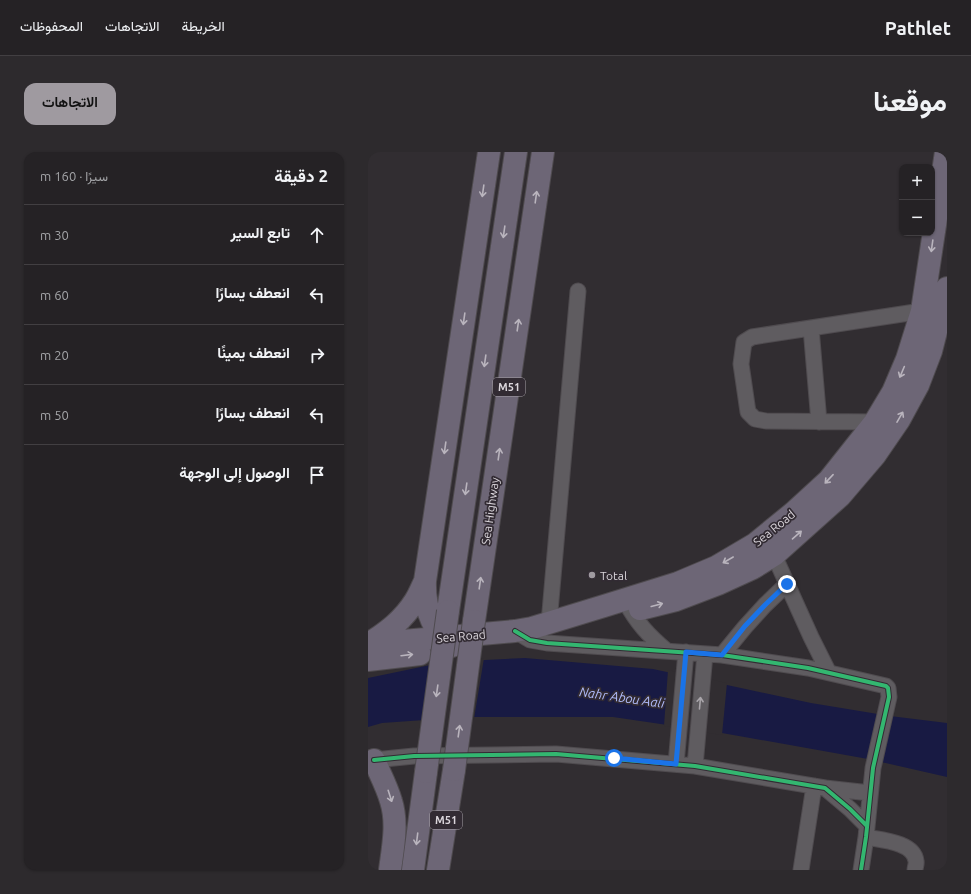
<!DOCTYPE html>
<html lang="ar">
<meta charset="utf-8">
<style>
:root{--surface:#252225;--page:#2d2a2d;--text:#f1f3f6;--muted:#a3a4a7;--line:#423f42;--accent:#9f9aa0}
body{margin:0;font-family:Ubuntu,Vazirmatn,sans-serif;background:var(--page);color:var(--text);direction:rtl}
.controls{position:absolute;right:12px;top:12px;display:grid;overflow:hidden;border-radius:8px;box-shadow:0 1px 3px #0004}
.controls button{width:36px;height:36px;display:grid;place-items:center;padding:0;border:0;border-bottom:1px solid var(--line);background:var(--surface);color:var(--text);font:20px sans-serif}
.stop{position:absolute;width:12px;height:12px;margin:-9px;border:3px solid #1a73e8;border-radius:50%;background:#fff}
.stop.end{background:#1a73e8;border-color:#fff;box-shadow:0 1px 4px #0008}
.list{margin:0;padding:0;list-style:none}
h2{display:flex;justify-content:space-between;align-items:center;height:52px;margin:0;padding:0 16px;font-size:17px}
h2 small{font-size:13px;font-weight:400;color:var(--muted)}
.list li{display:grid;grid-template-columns:26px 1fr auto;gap:12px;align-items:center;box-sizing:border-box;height:60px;padding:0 16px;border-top:1px solid var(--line)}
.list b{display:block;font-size:15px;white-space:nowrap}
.list em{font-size:13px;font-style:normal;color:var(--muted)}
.icon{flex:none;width:22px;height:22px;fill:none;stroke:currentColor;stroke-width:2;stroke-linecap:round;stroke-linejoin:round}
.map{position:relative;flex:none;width:579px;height:718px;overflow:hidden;direction:ltr;border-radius:12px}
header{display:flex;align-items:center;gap:24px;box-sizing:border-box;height:56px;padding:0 20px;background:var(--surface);border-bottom:1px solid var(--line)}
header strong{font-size:19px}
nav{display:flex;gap:22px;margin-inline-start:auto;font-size:14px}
.intro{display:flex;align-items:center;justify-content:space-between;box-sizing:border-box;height:96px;padding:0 24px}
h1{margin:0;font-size:28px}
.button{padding:10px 18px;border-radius:12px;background:var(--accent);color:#111;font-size:14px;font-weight:700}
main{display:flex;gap:24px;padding:0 24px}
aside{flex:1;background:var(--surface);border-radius:12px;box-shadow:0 1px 3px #0004}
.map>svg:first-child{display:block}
.water{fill:#181a43}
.pier{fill:#312d31}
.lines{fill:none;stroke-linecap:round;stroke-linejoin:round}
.minor-casing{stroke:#4f4b4f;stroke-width:17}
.highway-casing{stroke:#4f4b4f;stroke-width:24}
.minor{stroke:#5f5c60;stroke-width:15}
.highway{stroke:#6d6676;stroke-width:22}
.highway-bridge-casing{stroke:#4f4b4f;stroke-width:24;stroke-linecap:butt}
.highway-bridge{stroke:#6d6676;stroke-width:22}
.cycleway-casing{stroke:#322b33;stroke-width:6}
.cycleway{stroke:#33b770;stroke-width:4}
.oneway{stroke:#b9b4bd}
.oneway2{stroke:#a9a5aa}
.route{stroke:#1a73e8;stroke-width:5}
.poi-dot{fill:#9f9aa0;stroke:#322b33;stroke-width:1.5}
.labels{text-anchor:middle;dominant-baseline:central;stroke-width:3.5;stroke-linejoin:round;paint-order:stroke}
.shield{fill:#322b33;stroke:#a8a2a9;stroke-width:1}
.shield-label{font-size:11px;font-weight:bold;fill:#dad5db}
.street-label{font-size:12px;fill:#dad5db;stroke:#322b33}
.poi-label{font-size:12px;fill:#dad5db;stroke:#322b33;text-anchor:start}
.water-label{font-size:13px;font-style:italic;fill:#b0bbfa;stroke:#322b33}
</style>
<header>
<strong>Pathlet</strong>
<nav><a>الخريطة</a><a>الاتجاهات</a><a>المحفوظات</a></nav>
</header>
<div class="intro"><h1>موقعنا</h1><a class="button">الاتجاهات</a></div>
<main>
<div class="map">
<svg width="579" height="718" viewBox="0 0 579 718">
<rect width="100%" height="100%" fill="#312d31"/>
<path class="water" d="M157 506 285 517 443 551 522 564 579 571V625L500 607 354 581 245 565H99L14 571 0 575V526L77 510Z"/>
<path class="pier" d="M116 506 106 567 56 570 77 508Z
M300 518 359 531 354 583 296 574Z"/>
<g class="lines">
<g class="minor-casing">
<path id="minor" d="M443 176 451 270
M507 270 398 269 387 267 380 260 373 212 376 190 384 185 554 159
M406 403 443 485 461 521
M257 449C269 471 280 483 299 499
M181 471 210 139
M147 479 162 488 179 491 354 503 440 516 518 534 520 536 521 545 505 616 498 685 493 718
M354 503 377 475 397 453 419 432
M0 611 6 608 46 604 188 602 327 614 457 636 482 657 499 674
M308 612 318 500
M327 614 337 502
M457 636 502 641
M498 685C513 688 546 690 548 709 549 711 547 715 547 718
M433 718 446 634"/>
</g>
<g class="highway-casing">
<path id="highway" d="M57 429C56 455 63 477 84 494
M272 457 308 448 350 432 385 416 406 403 472 344 507 303 531 268 550 233 563 199 579 136
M80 459 148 0
M106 469 175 0
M2 491C20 479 35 468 47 449 51 443 54 435 57 429L121 0
M0 492 147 479 164 476 236 454 310 431 348 415 387 392 425 361 461 328 507 270 525 240 539 207 554 159 578 0
M0 508 52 502
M6 608C12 622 19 635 23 649 30 671 25 695 22 718
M45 718 58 620
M70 718 86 618"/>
</g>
<use href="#minor" class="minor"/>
<use href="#highway" class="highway"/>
<g class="highway-bridge-casing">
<path id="highway-bridge" d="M86 618 106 469
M58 620 80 459"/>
</g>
<use href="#highway-bridge" class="highway-bridge"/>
<g class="cycleway-casing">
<path id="cycleway" d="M147 479 162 488 179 491 354 503 440 516 518 534 520 536 521 545 505 616 498 685 493 718
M6 608 46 604 188 602 327 614 457 636 482 657 499 674"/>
</g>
<use href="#cycleway" class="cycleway"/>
</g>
<defs><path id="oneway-shaft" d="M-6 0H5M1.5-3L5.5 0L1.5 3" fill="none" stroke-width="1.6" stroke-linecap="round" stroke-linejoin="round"/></defs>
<g class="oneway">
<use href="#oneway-shaft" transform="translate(115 39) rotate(98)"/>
<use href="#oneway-shaft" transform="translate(168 45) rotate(-82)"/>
<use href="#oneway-shaft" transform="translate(136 80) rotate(98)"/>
<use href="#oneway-shaft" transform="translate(564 94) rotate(98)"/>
<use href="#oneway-shaft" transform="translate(96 167) rotate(98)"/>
<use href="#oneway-shaft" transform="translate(150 173) rotate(-82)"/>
<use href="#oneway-shaft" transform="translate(117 209) rotate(98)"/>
<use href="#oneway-shaft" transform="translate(534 220) rotate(113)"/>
<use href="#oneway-shaft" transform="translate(532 265) rotate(-60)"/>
<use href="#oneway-shaft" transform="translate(77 296) rotate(98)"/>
<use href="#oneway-shaft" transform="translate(131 302) rotate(-82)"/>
<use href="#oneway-shaft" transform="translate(461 327) rotate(133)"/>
<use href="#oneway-shaft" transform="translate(98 337) rotate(98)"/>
<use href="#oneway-shaft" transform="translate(429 383) rotate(-41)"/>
<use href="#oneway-shaft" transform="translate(360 408) rotate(150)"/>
<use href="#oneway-shaft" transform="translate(112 431) rotate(-82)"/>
<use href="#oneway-shaft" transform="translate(289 453) rotate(-15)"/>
<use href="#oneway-shaft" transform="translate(39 503) rotate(-7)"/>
<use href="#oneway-shaft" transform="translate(69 539) rotate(98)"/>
<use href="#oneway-shaft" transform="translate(91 579) rotate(-82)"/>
<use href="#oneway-shaft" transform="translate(22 644) rotate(72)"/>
<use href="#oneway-shaft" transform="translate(49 687) rotate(97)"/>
</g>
<use class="oneway2" href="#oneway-shaft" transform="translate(332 551) rotate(-85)"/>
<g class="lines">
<path class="route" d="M246 606 308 612 318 500 354 503 377 474 397 453 419 432"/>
</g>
<circle class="poi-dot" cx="224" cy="423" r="4"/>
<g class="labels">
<g class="shield">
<rect x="125" y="226" width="32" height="18" rx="3"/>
<rect x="62" y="659" width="32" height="18" rx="3"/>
</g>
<g class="shield-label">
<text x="141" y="235">M51</text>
<text x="78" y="668">M51</text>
</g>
<g class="street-label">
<text transform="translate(122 359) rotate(-82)">Sea Highway</text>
<text transform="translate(406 376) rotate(-39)">Sea Road</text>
<text transform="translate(93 484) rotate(-5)">Sea Road</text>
</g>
<g class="poi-label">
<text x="232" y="423">Total</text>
</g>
<g class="water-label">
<text transform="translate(254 545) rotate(8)">Nahr Abou Aali</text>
</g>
</g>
</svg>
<div class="controls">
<button>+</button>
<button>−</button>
</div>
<div class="stop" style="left:246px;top:606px"></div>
<div class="stop end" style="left:419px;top:432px"></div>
</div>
<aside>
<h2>2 دقيقة<small>سيرًا · 160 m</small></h2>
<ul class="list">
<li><svg class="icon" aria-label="ahead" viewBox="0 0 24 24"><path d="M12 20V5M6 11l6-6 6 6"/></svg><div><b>تابع السير</b></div><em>30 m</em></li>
<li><svg class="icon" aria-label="left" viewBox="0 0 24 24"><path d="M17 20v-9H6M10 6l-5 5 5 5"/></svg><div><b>انعطف يسارًا</b></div><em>60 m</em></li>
<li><svg class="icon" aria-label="right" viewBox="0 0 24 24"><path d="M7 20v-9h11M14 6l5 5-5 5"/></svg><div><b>انعطف يمينًا</b></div><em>20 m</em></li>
<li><svg class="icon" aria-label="left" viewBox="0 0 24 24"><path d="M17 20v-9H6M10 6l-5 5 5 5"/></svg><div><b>انعطف يسارًا</b></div><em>50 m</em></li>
<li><svg class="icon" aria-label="arrive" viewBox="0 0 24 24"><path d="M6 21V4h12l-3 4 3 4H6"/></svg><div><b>الوصول إلى الوجهة</b></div></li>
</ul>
</aside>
</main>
